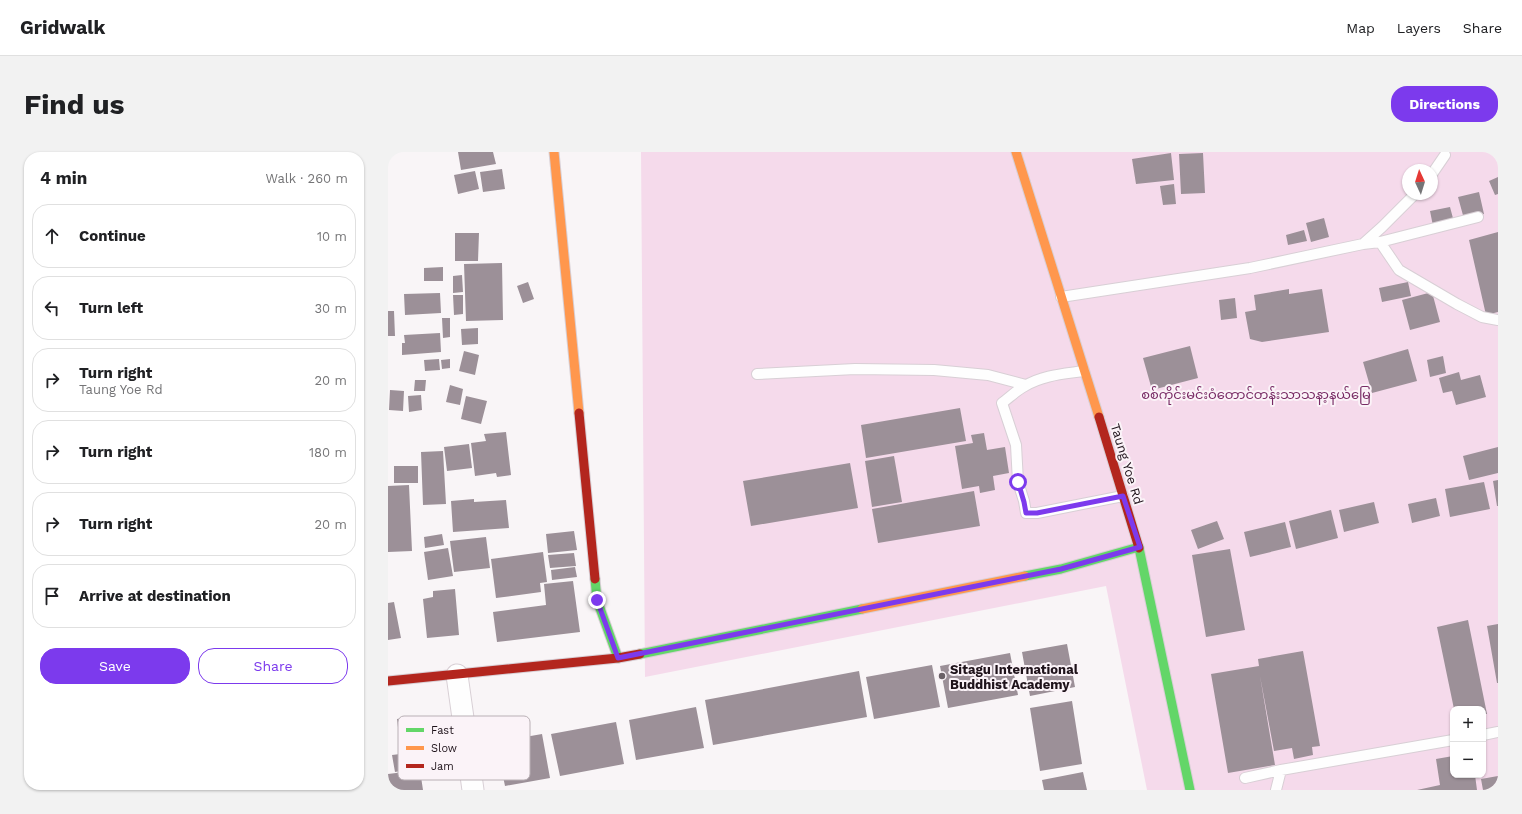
<!DOCTYPE html>
<meta charset="utf-8">
<style>
:root{--surface:#fff;--page:#f2f2f2;--text:#202124;--muted:#757577;--line:#e0e0e0;--accent:#7c3aed}
body{margin:0;font-family:"Work Sans","Noto Sans Myanmar",sans-serif;background:var(--page);color:var(--text)}
.controls{position:absolute;right:12px;bottom:12px;display:grid;overflow:hidden;border-radius:8px;box-shadow:0 1px 3px #0004}
.controls button{width:36px;height:36px;display:grid;place-items:center;padding:0;border:0;border-bottom:1px solid var(--line);background:var(--surface);color:var(--text);font:20px sans-serif}
.compass{position:absolute;left:1014px;top:12px;width:36px;height:36px;border-radius:50%;background:var(--surface);box-shadow:0 1px 3px #0004;rotate:356deg}
.stop{position:absolute;width:12px;height:12px;margin:-9px;border:3px solid #7c3aed;border-radius:50%;background:#fff}
.stop.end{background:#7c3aed;border-color:#fff;box-shadow:0 1px 4px #0008}
.list{margin:0;padding:0;list-style:none}
h2{display:flex;justify-content:space-between;align-items:center;height:52px;margin:0;padding:0 16px;font-size:17px}
h2 small{font-size:13px;font-weight:400;color:var(--muted)}
.list li{display:grid;grid-template-columns:26px 1fr auto;gap:12px;align-items:center;box-sizing:border-box;height:64px;margin:0 8px 8px;padding:0 8px;border:1px solid var(--line);border-radius:16px}
.list b{display:block;font-size:15px;white-space:nowrap}
.list p{margin:0;font-size:13px;white-space:nowrap;color:var(--muted)}
.list em{font-size:13px;font-style:normal;color:var(--muted)}
.actions{display:flex;gap:8px;padding:12px 16px}
.actions a{flex:1;padding:9px 0;border:1px solid var(--accent);border-radius:16px;text-align:center;font-size:14px;color:var(--accent)}
.actions .main{background:var(--accent);color:#fff}
.icon{flex:none;width:22px;height:22px;fill:none;stroke:currentColor;stroke-width:2;stroke-linecap:round;stroke-linejoin:round}
.map{position:relative;flex:none;width:1110px;height:638px;overflow:hidden;border-radius:16px}
header{display:flex;align-items:center;gap:24px;box-sizing:border-box;height:56px;padding:0 20px;background:var(--surface);border-bottom:1px solid var(--line)}
header strong{font-size:19px}
nav{display:flex;gap:22px;margin-inline-start:auto;font-size:14px}
.intro{display:flex;align-items:center;justify-content:space-between;box-sizing:border-box;height:96px;padding:0 24px}
h1{margin:0;font-size:28px}
.button{padding:10px 18px;border-radius:16px;background:var(--accent);color:#fff;font-size:14px;font-weight:700}
main{display:flex;gap:24px;padding:0 24px}
aside{flex:1;background:var(--surface);border-radius:16px;box-shadow:0 1px 3px #0004}
.map>svg:first-child{display:block}
.green{fill:#f5daeb;fill-rule:evenodd}
.building{fill:#9c9098}
.lines{fill:none;stroke-linecap:round;stroke-linejoin:round}
.lane-casing{stroke:#d8cfd5;stroke-width:12}
.street-casing{stroke:#d8cfd5;stroke-width:23}
.fast-casing{stroke:#d8cfd5;stroke-width:11}
.slow-casing{stroke:#d8cfd5;stroke-width:11}
.jam-casing{stroke:#d8cfd5;stroke-width:11}
.lane{stroke:#fefefe;stroke-width:10}
.street{stroke:#fefefe;stroke-width:21}
.fast{stroke:#63d668;stroke-width:9}
.slow{stroke:#ff974d;stroke-width:9}
.jam{stroke:#b3261e;stroke-width:9}
.route{stroke:#7c3aed;stroke-width:5}
.poi-dot{fill:#6b6167;stroke:#fbf3f8;stroke-width:1.5}
.labels{text-anchor:middle;dominant-baseline:central;stroke-width:4;stroke-linejoin:round;paint-order:stroke}
.park-label{font-size:13px;fill:#782b65;stroke:#fbf3f8}
.street-label{font-size:13px;fill:#1e121a;stroke:#fbf3f8}
.poi-label{font-size:13px;font-weight:bold;fill:#1e121a;stroke:#fbf3f8;text-anchor:start}
.key{fill:#fbf3f8;stroke:#b9b0b5;stroke-width:1}
.key-label{font-size:11px;fill:#1e121a}
</style>
<header>
<strong>Gridwalk</strong>
<nav><a>Map</a><a>Layers</a><a>Share</a></nav>
</header>
<div class="intro"><h1>Find us</h1><a class="button">Directions</a></div>
<main>
<aside>
<h2>4 min<small>Walk · 260 m</small></h2>
<ul class="list">
<li><svg class="icon" aria-label="ahead" viewBox="0 0 24 24"><path d="M12 20V5M6 11l6-6 6 6"/></svg><div><b>Continue</b></div><em>10 m</em></li>
<li><svg class="icon" aria-label="left" viewBox="0 0 24 24"><path d="M17 20v-9H6M10 6l-5 5 5 5"/></svg><div><b>Turn left</b></div><em>30 m</em></li>
<li><svg class="icon" aria-label="right" viewBox="0 0 24 24"><path d="M7 20v-9h11M14 6l5 5-5 5"/></svg><div><b>Turn right</b><p>Taung Yoe Rd</p></div><em>20 m</em></li>
<li><svg class="icon" aria-label="right" viewBox="0 0 24 24"><path d="M7 20v-9h11M14 6l5 5-5 5"/></svg><div><b>Turn right</b></div><em>180 m</em></li>
<li><svg class="icon" aria-label="right" viewBox="0 0 24 24"><path d="M7 20v-9h11M14 6l5 5-5 5"/></svg><div><b>Turn right</b></div><em>20 m</em></li>
<li><svg class="icon" aria-label="arrive" viewBox="0 0 24 24"><path d="M6 21V4h12l-3 4 3 4H6"/></svg><div><b>Arrive at destination</b></div></li>
</ul>
<div class="actions"><a class="main">Save</a><a>Share</a></div>
</aside>
<div class="map">
<svg width="1110" height="638" viewBox="0 0 1110 638">
<rect width="100%" height="100%" fill="#f9f5f7"/>
<path class="green" d="M253 0H1110V638H759L718 434 257 525ZM1020 18H1044V42H1020ZM1065 557H1095V623H1065Z"/>
<path class="building" d="M70 0H105L108 12 73 18Z
M783 1 786 28 748 32 744 7Z
M815 1 817 41 793 42 791 2Z
M114 17 117 37 95 40 92 20Z
M87 19 91 37 70 42 66 23Z
M1110 25V42L1107 43 1101 29Z
M786 32 788 52 775 53 772 34Z
M1091 40 1096 62 1076 67 1070 45Z
M1062 55 1066 70 1045 74 1042 59Z
M936 66 941 85 923 90 918 71Z
M916 78 919 89 900 93 898 83Z
M1110 80V160L1098 163 1081 88Z
M67 81H91L90 109H67Z
M114 111 115 168 78 169 76 112Z
M55 115V129H36V116Z
M74 123 75 140 65 141V124Z
M140 130 146 147 135 151 129 134Z
M1020 130 1023 144 994 150 991 136Z
M901 137V142L934 137 941 180 874 190 862 187 857 160 868 158 866 143Z
M1044 140 1052 170 1022 178 1014 148Z
M52 141 53 161 17 163 16 142Z
M65 143H75V162L66 163Z
M847 146 849 166 833 168 831 148Z
M0 159H6L7 184H0Z
M54 166H62V185L55 186Z
M90 176V192L74 193 73 177Z
M52 181 53 200 14 203V191H17L16 183Z
M802 194 810 226 764 238 755 206Z
M1020 197 1029 229 984 241 975 210Z
M76 199 91 203 87 223 71 219Z
M1055 204 1058 221 1042 225 1039 208Z
M51 207 52 218 37 219 36 208Z
M62 207V216L54 217 53 208Z
M1071 220 1073 228 1092 223 1098 245 1068 253 1064 239 1055 241 1051 226Z
M27 228H38L37 239H26Z
M62 233 75 237 72 253 58 250Z
M2 238 16 239 15 259 1 258Z
M33 243 34 258 21 260 20 244Z
M78 244 99 249 93 272 73 267Z
M572 256 578 289 478 306 473 273Z
M118 280 123 323 109 325 108 321 87 324 83 291 98 289 96 282Z
M596 281 599 298 617 295 621 321 605 324 607 338 592 341 591 334 574 337 567 294 585 291 583 283Z
M81 292 84 316 59 319 56 295Z
M1110 295V321L1081 328 1075 304Z
M55 299 58 352 35 353 33 300Z
M506 304 514 350 484 355 477 309Z
M462 311 470 356 363 374 355 329Z
M6 314H30V331H6Z
M1110 328V354H1109L1105 329Z
M1096 330 1102 357 1062 365 1057 337Z
M21 333 24 399 0 400V334Z
M586 339 592 374 490 391 484 357Z
M1048 346 1052 364 1024 371 1020 352Z
M86 347V350L118 348 121 376 65 380 63 349Z
M986 350 991 371 956 380 951 358Z
M943 358 950 386 908 397 901 369Z
M829 369 836 387 810 397 803 378Z
M897 370 903 395 862 405 856 380Z
M186 379 189 398 160 401 158 382Z
M54 382 56 393 37 396 36 385Z
M98 385 102 416 66 420 62 389Z
M60 396 65 424 40 428 36 400Z
M842 397 857 478 818 485 804 403Z
M155 400 159 430 152 431 153 440 108 446 103 407Z
M186 401 188 414 162 416 160 403Z
M187 415 189 425 164 428 163 418Z
M185 429 192 480 109 490 105 460 158 453 156 432Z
M67 437 71 483 39 486 35 447 45 445V439Z
M6 450 13 486 0 488V451Z
M1080 468 1099 562H1095V557H1066L1049 475Z
M1110 472V531H1109L1099 474Z
M679 492 687 535 642 544 634 500Z
M915 499 932 594 924 595 925 603 906 607 904 596 886 599 872 524 887 613 840 621 823 522 871 514 870 507Z
M622 501 630 543 560 556 552 514Z
M544 513 552 555 486 567 478 525Z
M471 519 479 565 325 593 317 548Z
M684 549 694 612 652 619 642 556Z
M308 555 316 596 248 608 241 568Z
M30 564 34 589 12 592 9 567Z
M228 570 236 612 172 624 163 582Z
M154 582 162 626 117 634 108 590Z
M36 599 39 614 7 620 4 603Z
M1065 604V623H1087L1089 638H1029L1052 633 1048 607Z
M32 618 35 638H1L0 622Z
M695 620 699 638H656L654 628Z
M1110 624V638H1095L1093 627Z"/>
<g class="lines">
<g class="lane-casing">
<path id="lane" d="M1044 22 1057 3
M992 90 1011 118 1069 152 1094 165 1110 168
M975 92 994 75 1027 42
M673 145 862 116 975 92 992 90 1090 65
M696 219C676 222 655 223 637 234 629 238 622 245 614 251L628 293 630 330 636 349 638 361H649L735 344
M369 222 467 217 546 218 600 223 638 233
M1095 583 1110 580
M857 626 893 618 1065 588
M888 638 893 618"/>
</g>
<g class="street-casing">
<path id="street" d="M69 523 85 638"/>
</g>
<g class="fast-casing">
<path id="fast" d="M751 396 802 638
M637 424 673 417 751 395
M207 427 209 448 230 506
M252 502 474 457"/>
</g>
<g class="slow-casing">
<path id="slow" d="M166 0 191 261
M628 0 711 265
M474 457 637 424"/>
</g>
<g class="jam-casing">
<path id="jam" d="M191 261 207 427
M711 265 751 396
M0 529 230 506 252 502"/>
</g>
<use href="#lane" class="lane"/>
<use href="#street" class="street"/>
<use href="#fast" class="fast"/>
<use href="#slow" class="slow"/>
<use href="#jam" class="jam"/>
</g>
<g class="lines">
<path class="route" d="M209 448 230 506 673 417 752 395 735 344 649 361H638L636 350 630 330"/>
</g>
<circle class="poi-dot" cx="554" cy="524" r="4"/>
<g class="labels">
<g class="park-label">
<text x="868" y="242">စစ်ကိုင်းမင်းဝံတောင်တန်းသာသနာ့နယ်မြေ</text>
</g>
<g class="street-label">
<text transform="translate(739 312) rotate(73)">Taung Yoe Rd</text>
</g>
<g class="poi-label">
<text x="562" y="517">Sitagu International<tspan x="562" dy="15">Buddhist Academy</tspan></text>
</g>
</g>
<rect x="10" y="564" width="132" height="64" rx="6" class="key"/>
<rect x="18" y="576" width="18" height="4" fill="#63d668"/>
<rect x="18" y="594" width="18" height="4" fill="#ff974d"/>
<rect x="18" y="612" width="18" height="4" fill="#b3261e"/>
<g class="key-label">
<text x="43" y="582">Fast</text>
<text x="43" y="600">Slow</text>
<text x="43" y="618">Jam</text>
</g>
</svg>
<div class="controls">
<button>+</button>
<button>−</button>
</div>
<svg class="compass" viewBox="-18 -18 36 36"><path d="M0-13l5 13h-10z" fill="#e53935"/><path d="M0 13l5-13h-10z" fill="#757577"/></svg>
<div class="stop" style="left:630px;top:330px"></div>
<div class="stop end" style="left:209px;top:448px"></div>
</div>
</main>
